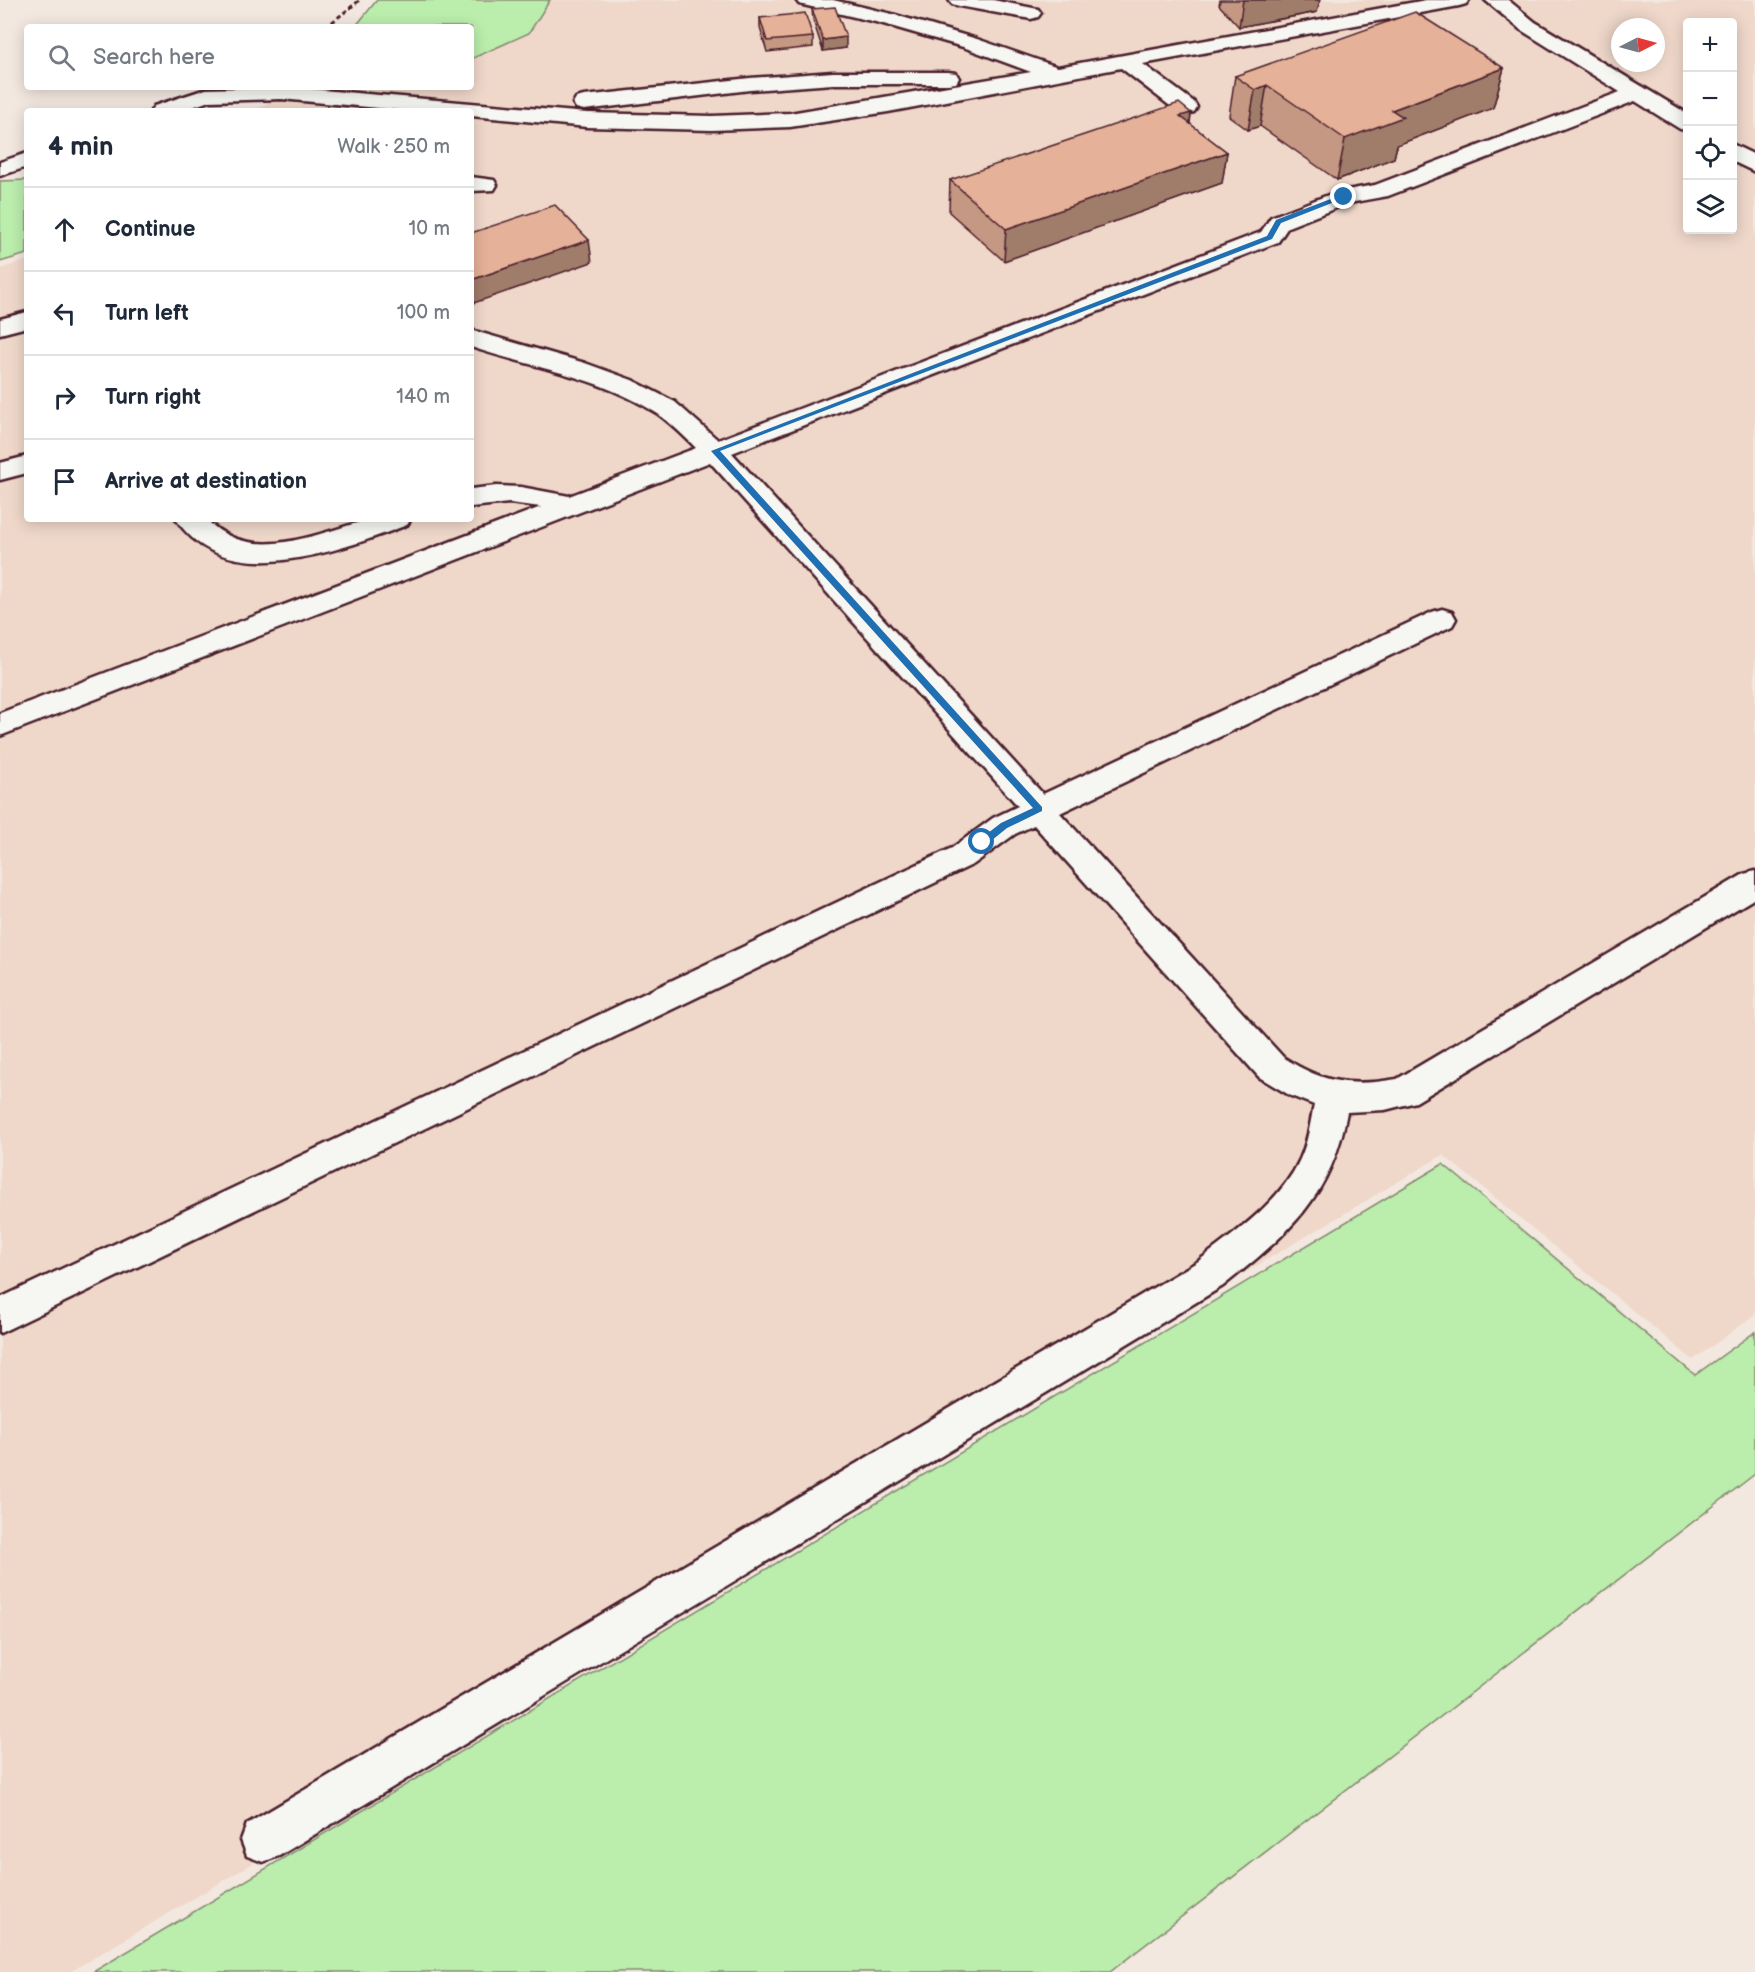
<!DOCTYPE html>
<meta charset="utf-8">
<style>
:root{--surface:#fff;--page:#f2f2f3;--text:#1f2937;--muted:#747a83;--line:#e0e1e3}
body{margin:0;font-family:"Balsamiq Sans",sans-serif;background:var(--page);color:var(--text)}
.controls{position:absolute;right:18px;top:18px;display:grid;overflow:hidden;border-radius:6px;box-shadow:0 3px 15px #0003}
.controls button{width:54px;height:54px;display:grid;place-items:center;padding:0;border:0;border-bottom:2px solid var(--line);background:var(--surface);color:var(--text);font:30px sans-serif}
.compass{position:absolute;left:1611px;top:18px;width:54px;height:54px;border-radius:50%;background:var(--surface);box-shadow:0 3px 15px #0003;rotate:84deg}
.stop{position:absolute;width:18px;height:18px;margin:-14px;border:4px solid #1f6fb2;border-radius:50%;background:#fff}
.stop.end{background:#1f6fb2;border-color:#fff;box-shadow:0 2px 6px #0008}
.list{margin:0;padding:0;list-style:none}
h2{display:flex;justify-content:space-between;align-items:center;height:78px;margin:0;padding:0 24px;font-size:26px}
h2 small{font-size:20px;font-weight:400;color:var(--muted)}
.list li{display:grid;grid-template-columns:39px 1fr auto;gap:18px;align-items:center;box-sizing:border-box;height:84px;padding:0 24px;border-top:2px solid var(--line)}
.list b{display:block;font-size:22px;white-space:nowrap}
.list em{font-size:20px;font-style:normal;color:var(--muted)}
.icon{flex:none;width:33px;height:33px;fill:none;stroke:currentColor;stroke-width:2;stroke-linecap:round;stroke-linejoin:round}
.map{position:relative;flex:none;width:1755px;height:1972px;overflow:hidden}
.search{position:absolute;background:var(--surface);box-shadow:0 3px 15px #0003;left:24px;top:24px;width:450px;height:66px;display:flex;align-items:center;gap:15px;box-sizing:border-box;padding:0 21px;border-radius:6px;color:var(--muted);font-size:22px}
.panel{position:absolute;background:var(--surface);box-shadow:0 3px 15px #0003;left:24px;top:108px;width:450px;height:414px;border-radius:6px}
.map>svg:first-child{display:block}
.built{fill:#efd8ca;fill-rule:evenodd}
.green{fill:#bbedad;stroke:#82866c;stroke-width:1.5}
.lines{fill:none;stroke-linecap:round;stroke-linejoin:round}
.minor-casing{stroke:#4a1f2b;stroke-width:5}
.path{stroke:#4a1f2b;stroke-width:3;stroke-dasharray:4.5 3;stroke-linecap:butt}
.minor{fill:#f6f6f2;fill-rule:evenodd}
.wall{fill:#c59883;stroke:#4a1f2b;stroke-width:1.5}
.shaded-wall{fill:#a07c6a;stroke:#4a1f2b;stroke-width:1.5}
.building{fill:#e5b198;stroke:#4a1f2b;stroke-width:1.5}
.route{fill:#1f6fb2}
</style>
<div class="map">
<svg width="1755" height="1972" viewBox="0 0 1755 1972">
<rect width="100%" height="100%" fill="#f3e8e0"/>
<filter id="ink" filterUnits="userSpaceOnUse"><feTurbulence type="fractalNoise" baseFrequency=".0167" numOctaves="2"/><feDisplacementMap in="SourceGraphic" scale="12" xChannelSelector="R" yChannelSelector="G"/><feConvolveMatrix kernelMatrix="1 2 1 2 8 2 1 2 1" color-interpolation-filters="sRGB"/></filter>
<g filter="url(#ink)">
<path class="built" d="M550 0H1755V1315L1693 1360 1443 1155 70 1972H0V269L27 260V519H471V111H256L281 93 308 87H471V48L529 33ZM1688 22H1732V230H1688ZM1620 27H1656V63H1620Z"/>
<path class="green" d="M377 0H550L529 33 471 59V27H355Z
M27 180V254L0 262V181Z
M1443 1164 1695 1375 1755 1332V1474L1110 1972H93Z"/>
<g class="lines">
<g class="minor-casing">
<path id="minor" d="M796 0H833L892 14 977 39 1058 67 1426 0H1469L1466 4 1459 6 1143 64 1194 102 1197 107 1194 112 1186 114 1178 112 1121 68 888 112 790 127 712 130 587 127 471 116V111H411L281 99 209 101 182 111H151L154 106 206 89 287 87 587 113 712 116 790 113 1031 72 963 47 880 23 799 4Z
M949 0H993L1038 9 1041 13 1038 17 1031 19 959 6 952 4Z
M1485 0H1508L1535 22 1688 114V130L1680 129 1635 101 1388 196 1349 203 1288 227 1278 242 732 453 1043 794 1432 612 1442 609 1452 612 1456 619 1452 626 1060 813 1283 1057C1323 1083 1350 1087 1397 1079L1744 874 1755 871V898L1416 1102 1385 1110 1347 1112C1332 1197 1288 1234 1223 1286L279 1856 263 1862 247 1856 241 1840 247 1824 1197 1262C1233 1234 1281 1202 1300 1159 1308 1142 1310 1123 1314 1105L1291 1096 1259 1077 1034 825 1015 834 974 864 0 1333V1298L952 848 993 818 1018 806 710 462 0 736V713L541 507 509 503 471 507V489L496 486 521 487 569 496 696 448C684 436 672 424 658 414 601 377 534 368 471 347V330L585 363 632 380 675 402 718 440 1261 232 1271 217 1336 192 1375 185 1620 92 1521 30Z
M833 72H948L956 73 959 78 956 83 948 84H833L750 90 584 110 576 108 573 103 576 98 584 96 750 78Z
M1732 144 1755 155V172L1732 161Z
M27 153V167L0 176V162Z
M471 177 494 180 497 185 494 190 471 191Z
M27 312V327L0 334V319Z
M27 456V473L0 480V463Z
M176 519H206C251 566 316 533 368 520 381 516 397 519 411 519L407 525C341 550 225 595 176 519Z"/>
</g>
<path class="path" d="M326 27 360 0"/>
<use href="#minor" class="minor"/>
</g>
<path class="wall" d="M1220 0H1320L1317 12 1239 27 1219 5Z
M812 9 846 48 823 51 813 20Z
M760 18 813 37V47L767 52 760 28Z
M1504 68 1493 108 1397 145 1394 158 1337 180 1260 126 1248 130 1229 116 1235 76Z
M1191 113 1190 124 1227 152 1222 183 1004 261 949 212 950 180Z"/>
<path class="shaded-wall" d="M1243 0H1320L1317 12 1239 27Z
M846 37V48L823 51V40Z
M1504 68 1493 108 1397 145 1394 158 1337 180 1345 139 1392 110Z
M1267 85 1260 126 1248 130 1255 90Z
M1191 113 1187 144 1180 116Z
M1227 152 1222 183 1004 261 1006 229Z
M589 240 592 262 471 304V280Z"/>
<path class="building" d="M835 7 846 37 823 40 812 9Z
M1415 12 1504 68 1392 110 1403 117 1345 139 1267 85 1255 90 1235 76Z
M805 13 813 37 767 41 760 18Z
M1179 103 1191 113 1180 116 1227 152 1006 229 950 180Z
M555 205 589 240 471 280V233Z"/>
</g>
<path class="route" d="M1341 195 1347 197 1281 223 1272 239 720 451 1042 807V811L1007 828 986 845H979V840L1001 823 1033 808 711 451 1267 236 1276 220Z"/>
</svg>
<div class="controls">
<button>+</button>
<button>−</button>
<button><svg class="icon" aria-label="locate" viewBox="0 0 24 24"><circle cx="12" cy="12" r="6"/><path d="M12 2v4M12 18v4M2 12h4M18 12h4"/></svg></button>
<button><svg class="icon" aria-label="layers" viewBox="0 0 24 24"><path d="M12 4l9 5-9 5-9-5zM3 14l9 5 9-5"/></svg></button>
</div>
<svg class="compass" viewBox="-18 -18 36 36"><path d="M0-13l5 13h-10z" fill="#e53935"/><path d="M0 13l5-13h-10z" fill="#747a83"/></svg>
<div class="stop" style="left:982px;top:842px"></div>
<div class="stop end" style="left:1344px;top:197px"></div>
<div class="search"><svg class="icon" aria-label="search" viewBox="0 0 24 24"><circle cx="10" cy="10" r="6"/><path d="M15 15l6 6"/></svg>Search here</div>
<section class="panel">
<h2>4 min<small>Walk · 250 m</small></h2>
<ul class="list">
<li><svg class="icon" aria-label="ahead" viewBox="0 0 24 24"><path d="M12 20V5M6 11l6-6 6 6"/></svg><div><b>Continue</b></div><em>10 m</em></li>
<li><svg class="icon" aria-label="left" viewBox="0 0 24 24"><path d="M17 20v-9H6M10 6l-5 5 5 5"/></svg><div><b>Turn left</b></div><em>100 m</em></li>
<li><svg class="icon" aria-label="right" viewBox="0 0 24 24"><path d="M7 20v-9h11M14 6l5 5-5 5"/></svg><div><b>Turn right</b></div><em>140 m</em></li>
<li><svg class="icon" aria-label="arrive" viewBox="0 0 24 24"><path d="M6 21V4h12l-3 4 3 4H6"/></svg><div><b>Arrive at destination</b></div></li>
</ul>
</section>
</div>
